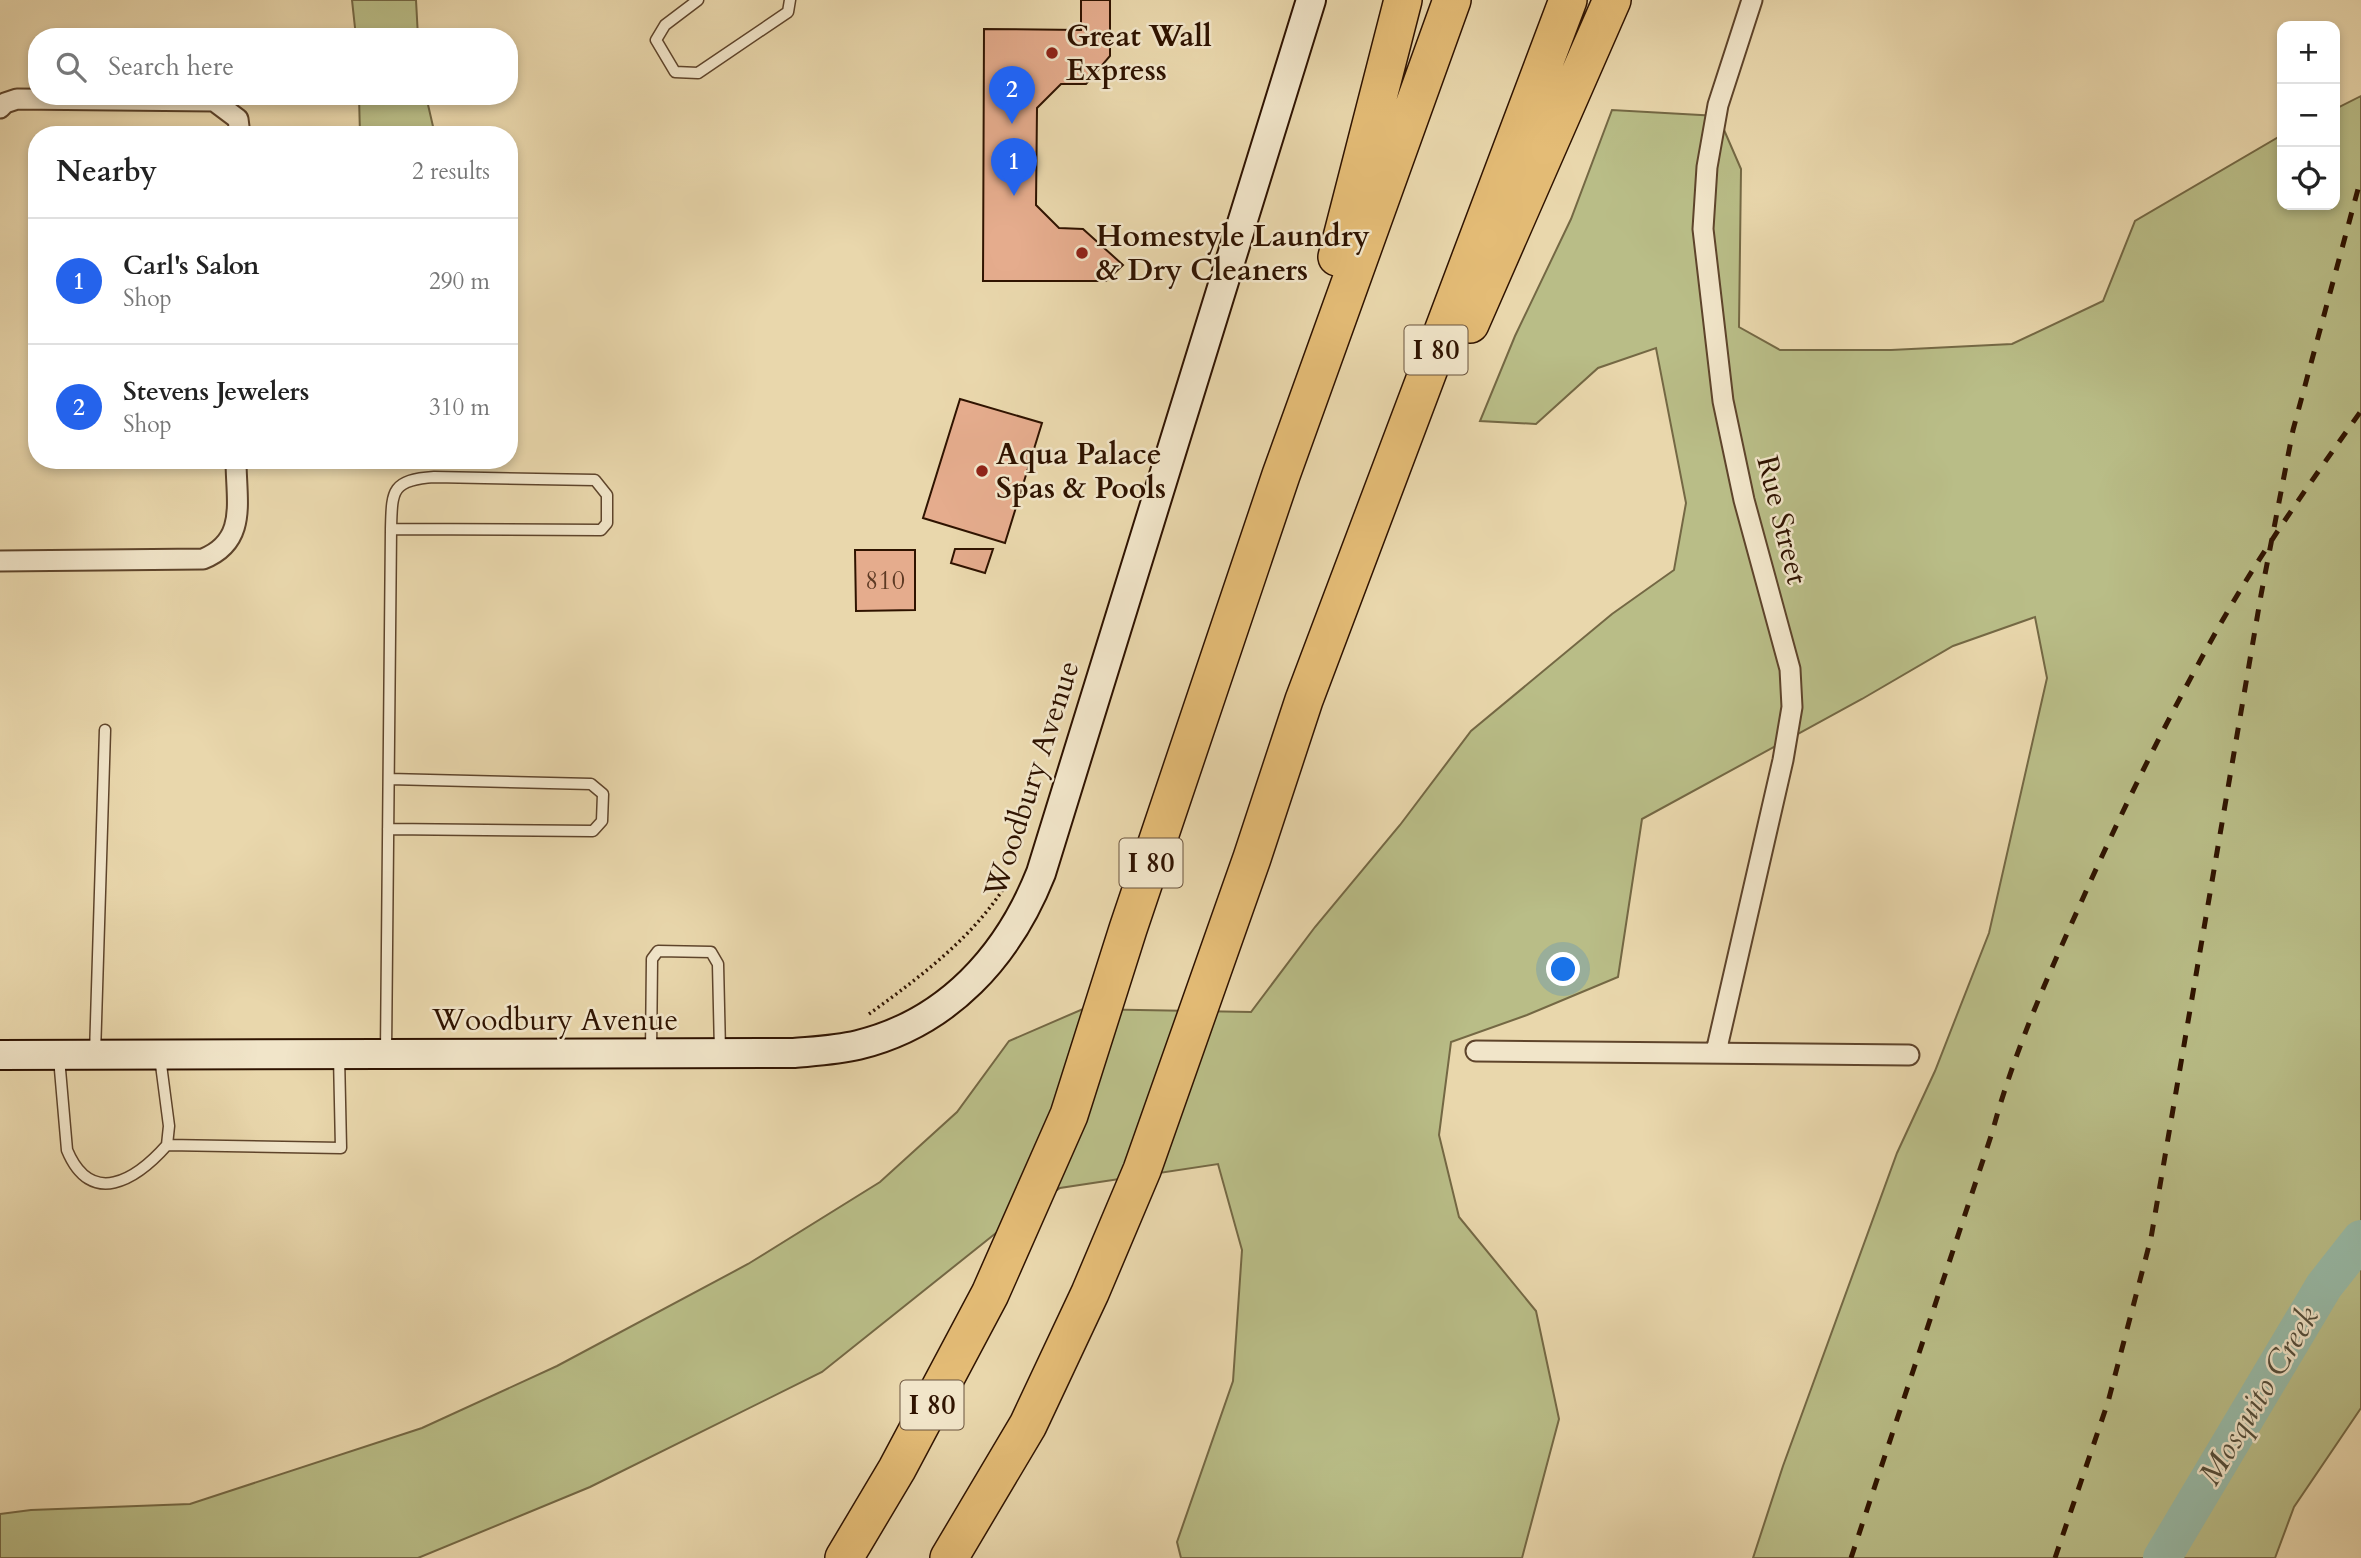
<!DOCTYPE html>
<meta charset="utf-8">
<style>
:root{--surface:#fff;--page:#f2f2f2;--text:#222;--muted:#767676;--line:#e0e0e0;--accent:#2563eb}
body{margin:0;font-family:Cardo,serif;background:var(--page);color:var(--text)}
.controls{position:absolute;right:21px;top:21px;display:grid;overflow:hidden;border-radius:14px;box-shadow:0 4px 10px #0003}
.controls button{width:63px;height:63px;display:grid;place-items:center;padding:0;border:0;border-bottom:2px solid var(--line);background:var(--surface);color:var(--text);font:35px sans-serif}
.you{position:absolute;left:1564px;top:970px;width:24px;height:24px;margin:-18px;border:5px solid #fff;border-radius:50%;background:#1a73e8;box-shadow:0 0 0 10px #1a73e833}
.badge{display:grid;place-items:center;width:46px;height:46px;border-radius:50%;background:var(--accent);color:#fff;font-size:23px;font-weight:700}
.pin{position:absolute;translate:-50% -58px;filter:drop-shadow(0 2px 4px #0008)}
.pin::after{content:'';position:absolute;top:37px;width:24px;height:21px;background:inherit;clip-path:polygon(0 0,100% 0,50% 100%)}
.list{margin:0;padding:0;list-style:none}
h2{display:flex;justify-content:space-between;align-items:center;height:91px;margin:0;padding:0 28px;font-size:30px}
h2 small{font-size:23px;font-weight:400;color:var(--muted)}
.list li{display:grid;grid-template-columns:46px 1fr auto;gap:21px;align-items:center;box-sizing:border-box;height:126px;padding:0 28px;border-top:2px solid var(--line)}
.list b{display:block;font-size:26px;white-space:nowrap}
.list p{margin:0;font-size:23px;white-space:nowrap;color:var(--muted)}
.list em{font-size:23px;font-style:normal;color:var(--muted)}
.icon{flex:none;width:38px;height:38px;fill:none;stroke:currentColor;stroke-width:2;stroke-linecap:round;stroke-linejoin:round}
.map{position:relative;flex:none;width:2361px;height:1558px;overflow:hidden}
.search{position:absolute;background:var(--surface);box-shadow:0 4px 10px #0003;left:28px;top:28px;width:490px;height:77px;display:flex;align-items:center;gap:18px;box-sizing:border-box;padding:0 24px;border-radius:28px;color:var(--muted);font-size:26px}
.panel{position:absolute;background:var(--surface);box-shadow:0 4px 10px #0003;left:28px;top:126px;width:490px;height:343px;border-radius:28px}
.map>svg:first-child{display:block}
.green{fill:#b9bd87;stroke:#746844;stroke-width:2}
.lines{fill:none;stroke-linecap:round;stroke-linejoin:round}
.river{stroke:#98baa7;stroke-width:38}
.building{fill:#e5ac8d;stroke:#2f1300;stroke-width:2}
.lane-casing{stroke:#5e442b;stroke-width:13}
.street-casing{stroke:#5e442b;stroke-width:23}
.secondary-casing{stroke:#2f1300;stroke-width:32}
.highway-casing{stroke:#2f1300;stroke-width:40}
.path{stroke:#2f1300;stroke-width:3.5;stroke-dasharray:2 3.5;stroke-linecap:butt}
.lane{stroke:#f1e5c9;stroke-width:10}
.street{stroke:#f1e5c9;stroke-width:19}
.secondary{stroke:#f1e5c9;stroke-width:28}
.highway{stroke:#e4bc76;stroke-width:37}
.rail{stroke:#2f1300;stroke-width:5;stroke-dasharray:12 12;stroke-linecap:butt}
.poi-dot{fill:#8f2418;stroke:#f1e5c9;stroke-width:2.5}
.labels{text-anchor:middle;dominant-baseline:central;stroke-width:5;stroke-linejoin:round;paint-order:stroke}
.number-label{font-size:26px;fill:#5c3923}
.shield{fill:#f1e5c9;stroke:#69523c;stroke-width:2}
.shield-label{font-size:28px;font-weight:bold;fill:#2f1300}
.poi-label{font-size:30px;font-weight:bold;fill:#2f1300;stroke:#f1e5c9;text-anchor:start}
.street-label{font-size:30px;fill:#2f1300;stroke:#f1e5c9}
.water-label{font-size:32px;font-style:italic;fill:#544d3a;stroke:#f1e5c9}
</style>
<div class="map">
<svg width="2361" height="1558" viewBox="0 0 2361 1558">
<rect width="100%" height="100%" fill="#e9d7ac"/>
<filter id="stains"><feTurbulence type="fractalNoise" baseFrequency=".00286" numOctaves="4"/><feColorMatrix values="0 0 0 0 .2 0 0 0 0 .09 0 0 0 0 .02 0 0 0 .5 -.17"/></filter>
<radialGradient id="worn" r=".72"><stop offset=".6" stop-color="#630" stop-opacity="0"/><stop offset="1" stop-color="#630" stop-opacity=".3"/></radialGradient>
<path class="green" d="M352 0H416L418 37H356Z
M359 96H426L435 135H360Z
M2361 96V1408L2294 1507 2275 1558H1753L1783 1466 1897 1153 1935 1071 1989 933 2047 678 2035 617 1953 646 1862 699 1642 819 1618 977 1527 1015 1451 1042 1439 1135 1459 1217 1536 1311 1559 1419 1522 1558H1181L1177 1542 1233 1381 1242 1250 1218 1164 1060 1188 1001 1229 822 1372 590 1487 418 1558H0V1514L31 1510 190 1504 422 1428 557 1366 748 1264 880 1182 957 1112 1009 1041 1083 1009 1251 1012 1315 927 1400 825 1471 731 1612 614 1674 570 1686 503 1656 348 1598 368 1536 424 1480 421 1515 336 1571 219 1612 110 1718 116 1741 169 1739 327 1780 350H1891L2012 344 2103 301 2135 221 2282 135V205H2335V109Z"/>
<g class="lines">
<path class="river" d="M2162 1558 2324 1286 2361 1239"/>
</g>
<path class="building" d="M1081 0H1110V56L1086 84H1061L1037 108 1036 205 1059 228 1083 229 1123 265 1106 281H983L984 29 1081 30Z
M960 399 1042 423 1005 543 923 518Z
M955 549H993L985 573 951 563Z
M855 550H915V610L856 611Z"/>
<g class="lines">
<g class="lane-casing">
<path id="lane" d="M698 0 665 25 656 40 675 72 698 73 788 12 790 0
M388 829 593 831 602 821 603 794 591 784 389 779
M386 1052 391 529C392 491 391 480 434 477L595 480 607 495V523L601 530 391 529
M651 1053 652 959 658 951 711 952 718 964 720 1051
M95 1054 105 730
M59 1058 67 1150C91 1208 136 1180 167 1145L169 1126 160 1057
M167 1145 341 1148 339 1056"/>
</g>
<g class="street-casing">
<path id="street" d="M0 108 5 103 17 99 214 101 238 119 240 135
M0 561 203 559C248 541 236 501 236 460
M1476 1051 1909 1055
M1716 1052 1783 760 1792 707 1790 669 1744 500 1723 401 1703 229 1707 167 1718 105 1752 0"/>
</g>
<g class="secondary-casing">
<path id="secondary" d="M0 1055 794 1053C816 1051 837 1050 858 1045 948 1023 1008 956 1041 873L1311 0"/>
</g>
<g class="highway-casing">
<path id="highway" d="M1337 257 1403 0
M1470 324 1612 0
M844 1558 897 1469 990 1294 1069 1115 1128 929 1281 475 1452 0
M949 1558 1028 1425 1090 1293 1142 1170 1252 858 1304 700 1568 0"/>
</g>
<path class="path" d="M869 1014C920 977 974 937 1007 883"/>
<use href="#lane" class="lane"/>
<use href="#street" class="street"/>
<use href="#secondary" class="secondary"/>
<use href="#highway" class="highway"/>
<path class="rail" d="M1851 1558 1992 1133C2013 1055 2046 980 2079 907 2122 810 2169 715 2221 623 2263 549 2312 480 2361 411
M2055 1558 2108 1402 2151 1238 2261 595 2293 430 2361 178"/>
</g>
<g class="poi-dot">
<circle cx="1052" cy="53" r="7"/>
<circle cx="1082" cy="253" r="7"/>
<circle cx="982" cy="471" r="7"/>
</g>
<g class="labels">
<g class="number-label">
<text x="885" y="580">810</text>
</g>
<g class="shield">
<rect x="1404.5" y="325.5" width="63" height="49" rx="5"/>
<rect x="1119.5" y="838.5" width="63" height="49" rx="5"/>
<rect x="900.5" y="1380.5" width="63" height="49" rx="5"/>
</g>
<g class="shield-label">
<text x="1436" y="350">I 80</text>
<text x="1151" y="863">I 80</text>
<text x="932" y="1405">I 80</text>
</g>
<g class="poi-label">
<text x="1066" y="36">Great Wall<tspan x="1066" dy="34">Express</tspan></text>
<text x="1096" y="236">Homestyle Laundry<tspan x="1096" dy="34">&amp; Dry Cleaners</tspan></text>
<text x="996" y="454">Aqua Palace<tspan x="996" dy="34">Spas &amp; Pools</tspan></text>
</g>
<g class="street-label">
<text transform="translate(1782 520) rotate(76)">Rue Street</text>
<text transform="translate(1032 779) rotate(-72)">Woodbury Avenue</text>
<text x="555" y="1020">Woodbury Avenue</text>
</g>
<g class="water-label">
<text transform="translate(2259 1396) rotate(-59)">Mosquito Creek</text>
</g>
</g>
<rect width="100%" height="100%" filter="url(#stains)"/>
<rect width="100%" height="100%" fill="url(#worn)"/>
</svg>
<div class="controls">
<button>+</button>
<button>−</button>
<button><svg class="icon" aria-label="locate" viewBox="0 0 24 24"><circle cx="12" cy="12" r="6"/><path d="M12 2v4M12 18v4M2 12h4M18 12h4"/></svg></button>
</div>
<div class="you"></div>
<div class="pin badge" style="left:1014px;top:196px">1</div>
<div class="pin badge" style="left:1012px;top:124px">2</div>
<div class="search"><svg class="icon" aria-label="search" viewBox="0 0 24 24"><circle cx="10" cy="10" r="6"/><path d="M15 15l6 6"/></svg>Search here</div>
<section class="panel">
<h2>Nearby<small>2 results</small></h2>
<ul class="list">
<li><span class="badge">1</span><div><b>Carl's Salon</b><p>Shop</p></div><em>290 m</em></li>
<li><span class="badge">2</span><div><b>Stevens Jewelers</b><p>Shop</p></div><em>310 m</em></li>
</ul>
</section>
</div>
